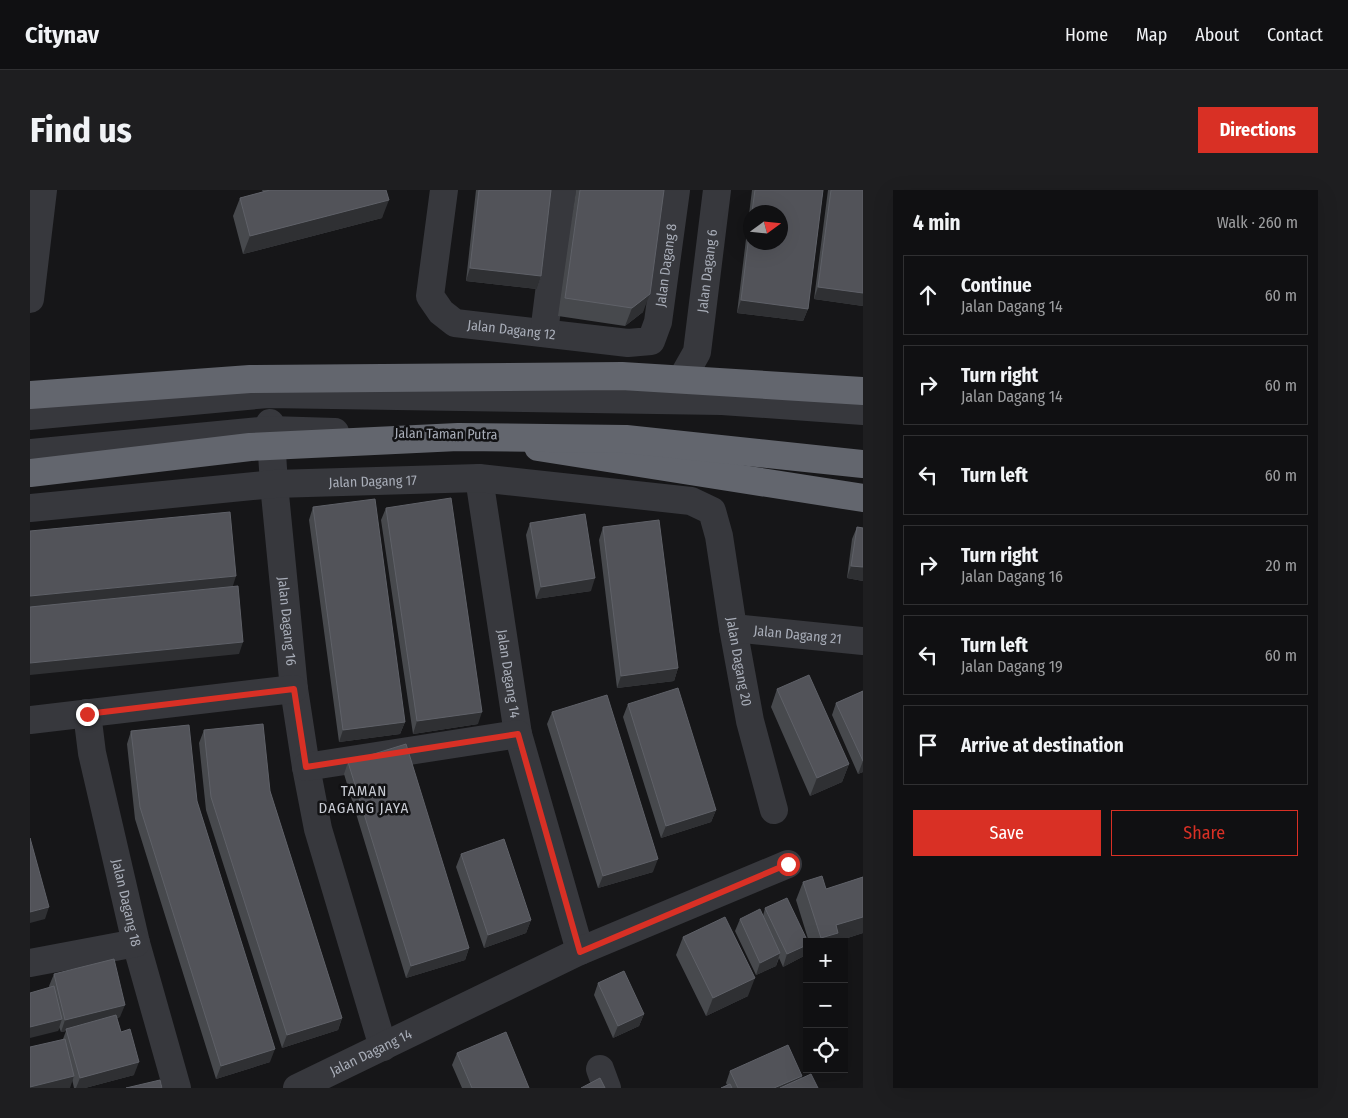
<!DOCTYPE html>
<meta charset="utf-8">
<style>
:root{--surface:#101012;--page:#1e1e20;--text:#f1f3f6;--muted:#9c9d9f;--line:#303032;--accent:#d93025}
body{margin:0;font-family:"Fira Sans Condensed",sans-serif;background:var(--page);color:var(--text)}
.controls{position:absolute;right:15px;bottom:15px;display:grid;overflow:hidden;border-radius:0px;box-shadow:0 5px 20px #0002}
.controls button{width:45px;height:45px;display:grid;place-items:center;padding:0;border:0;border-bottom:1px solid var(--line);background:var(--surface);color:var(--text);font:25px sans-serif}
.compass{position:absolute;left:713px;top:15px;width:45px;height:45px;border-radius:50%;background:var(--surface);box-shadow:0 5px 20px #0002;rotate:75deg}
.stop{position:absolute;width:15px;height:15px;margin:-11px;border:4px solid #d93025;border-radius:50%;background:#fff}
.stop.end{background:#d93025;border-color:#fff;box-shadow:0 1px 5px #0008}
.list{margin:0;padding:0;list-style:none}
h2{display:flex;justify-content:space-between;align-items:center;height:65px;margin:0;padding:0 20px;font-size:21px}
h2 small{font-size:16px;font-weight:400;color:var(--muted)}
.list li{display:grid;grid-template-columns:32px 1fr auto;gap:15px;align-items:center;box-sizing:border-box;height:80px;margin:0 10px 10px;padding:0 10px;border:1px solid var(--line);border-radius:0px}
.list b{display:block;font-size:19px;white-space:nowrap}
.list p{margin:0;font-size:16px;white-space:nowrap;color:var(--muted)}
.list em{font-size:16px;font-style:normal;color:var(--muted)}
.actions{display:flex;gap:10px;padding:15px 20px}
.actions a{flex:1;padding:11px 0;border:1px solid var(--accent);border-radius:0px;text-align:center;font-size:18px;color:var(--accent)}
.actions .main{background:var(--accent);color:#fff}
.icon{flex:none;width:28px;height:28px;fill:none;stroke:currentColor;stroke-width:2;stroke-linecap:round;stroke-linejoin:round}
.map{position:relative;flex:none;width:833px;height:898px;overflow:hidden;border-radius:0px}
header{display:flex;align-items:center;gap:30px;box-sizing:border-box;height:70px;padding:0 25px;background:var(--surface);border-bottom:1px solid var(--line)}
header strong{font-size:24px}
nav{display:flex;gap:28px;margin-inline-start:auto;font-size:18px}
.intro{display:flex;align-items:center;justify-content:space-between;box-sizing:border-box;height:120px;padding:0 30px}
h1{margin:0;font-size:35px}
.button{padding:12px 22px;border-radius:0px;background:var(--accent);color:#fff;font-size:18px;font-weight:700}
main{display:flex;gap:30px;padding:0 30px}
aside{flex:1;background:var(--surface);border-radius:0px;box-shadow:0 5px 20px #0002}
.map>svg:first-child{display:block}
.lines{fill:none;stroke-linecap:round;stroke-linejoin:round}
.minor{stroke:#37383d;stroke-width:28}
.highway{stroke:#63666e;stroke-width:28}
.highway-bridge{stroke:#63666e;stroke-width:28}
.wall{fill:#47494d;fill-rule:evenodd}
.shaded-wall{fill:#2f3033}
.building{fill:#525359;stroke:#5f6168}
.route{stroke:#d93025;stroke-width:6}
.labels{text-anchor:middle;dominant-baseline:central;stroke-width:5;stroke-linejoin:round;paint-order:stroke}
.street-label{font-size:14px;fill:#a8adb8;stroke:#111113}
.neighbourhood-label{font-size:15px;letter-spacing:1px;fill:#c9ccd4;stroke:#111113}
</style>
<header>
<strong>Citynav</strong>
<nav><a>Home</a><a>Map</a><a>About</a><a>Contact</a></nav>
</header>
<div class="intro"><h1>Find us</h1><a class="button">Directions</a></div>
<main>
<div class="map">
<svg width="833" height="898" viewBox="0 0 833 898">
<rect width="100%" height="100%" fill="#161618"/>
<g class="lines">
<g class="minor">
<path id="s1" d="M414 0 400 106 411 122 425 133 598 153 621 151 628 132 646 0"/>
<path d="M0 109 13 0"/>
<path d="M514 143 532 0"/>
<path id="s2" d="M636 203 650 192 667 162 687 0"/>
<path d="M0 226 238 204 692 211 833 221"/>
<path id="s3" d="M240 233 244 294 264 499 276 577 288 639 353 857"/>
<path d="M0 263 240 240 305 242"/>
<path id="s4" d="M449 288 488 544 550 761"/>
<path id="s5" d="M0 318 244 294 449 288 661 311 682 321 689 346 703 438 720 531 744 620"/>
<path id="s6" d="M703 438 833 451"/>
<path id="s7" d="M57 523 62 563 106 753 147 898"/>
<path d="M0 530 264 499"/>
<path d="M276 577 488 544"/>
<path d="M0 773 106 753"/>
<path d="M570 879 577 898"/>
<path id="s8" d="M267 898 550 761 758 674"/>
</g>
<path class="highway" d="M508 257 833 308"/>
<path class="highway-bridge" d="M0 205 220 189 592 186 833 201
M0 283 220 257 428 247 596 249 833 274"/>
</g>
<path class="wall" d="M232 0H356L352 28 213 64 203 26 210 8 233 2Z
M446 0H521L511 86 507 99 436 91Z
M546 0H634L613 122 595 136 528 126Z
M722 0H793L778 119 773 131 707 123ZM720 22H750L720 52Z
M798 0H833V116L784 109Z
M283 317 375 532 370 544 309 552 279 330Z
M356 318 448 534 383 544 351 330Z
M500 333 561 401 506 409 496 345Z
M573 337 648 478 644 491 587 498 569 350Z
M827 337 833 338V391L817 388 822 349Z
M747 499 819 574 812 592 780 606 741 517Z
M833 501V582L828 584 802 525 806 513Z
M598 514 686 620 681 632 631 648 593 527Z
M522 522 623 682 568 698 517 534Z
M174 540 240 601 312 828 308 840 252 858 176 620 169 553Z
M101 541 167 611 240 872 186 889 105 629 97 554Z
M318 572 439 758 435 770 376 788 314 584Z
M431 664 501 730 496 743 454 758 426 677Z
M833 687V743L805 752H779L766 710 773 692 796 699Z
M735 718 777 752V759L774 766 753 777 749 768 746 776 726 785 705 741 710 729 733 726Z
M653 747 718 806 676 826 646 765Z
M24 784 90 827 87 828 104 885 55 898H44L33 849 36 841 31 842 29 837 28 841 19 796Z
M568 793 614 824 609 836 583 848 564 805Z
M427 863 499 898H432L422 875Z
M700 881 772 886 771 889 788 898H691L697 895 696 893Z"/>
<path class="shaded-wall" d="M359 10 352 28 213 64 220 46Z
M440 78 511 86 507 99 436 91Z
M788 97 833 103V116L784 109Z
M620 104 613 122 595 136 602 118Z
M711 110 778 119 773 131 707 123Z
M821 376 833 377V391L817 388Z
M206 386 202 399 0 418V406Z
M565 388 561 401 506 409 511 397Z
M213 452 209 464 0 485V473Z
M648 478 644 491 587 498 591 486Z
M452 522 448 534 383 544 387 531Z
M375 532 370 544 309 552 313 540Z
M833 571V582L828 584Z
M819 574 812 592 780 606 787 588Z
M686 620 681 632 631 648 636 636Z
M628 669 623 682 568 698 573 686Z
M19 717 15 729 0 733V722Z
M833 727V743L805 752H789L791 748 806 735Z
M501 730 496 743 454 758 458 745Z
M777 755V759L774 766 753 777 757 764Z
M439 758 435 770 376 788 381 776Z
M750 763 746 776 726 785 730 773Z
M725 788 718 806 676 826 683 808Z
M95 815 90 827 37 840 36 839V841L31 842 35 830Z
M614 824 609 836 583 848 588 836Z
M312 828 308 840 252 858 257 845Z
M32 829 28 841 0 848V837Z
M245 859 240 872 186 889 191 876Z
M109 872 104 885 55 898H46L50 888Z
M44 886 40 898H0V897Z
M772 886 767 898H744Z"/>
<path class="building" d="M240 0H356L359 10 220 46 210 8Z
M449 0H521L511 86 440 78Z
M550 0H634L620 104 602 118 535 108Z
M725 0H793L778 119 711 110 720 37V52H750V22H722Z
M801 0H833V103L788 97Z
M421 308 452 522 387 531 356 318Z
M345 309 375 532 313 540 283 317Z
M200 322 206 386 0 406V341Z
M555 324 565 388 511 397 500 333Z
M629 330 648 478 591 486 573 337Z
M827 337 833 338V377L821 376Z
M208 396 213 452 0 473V417Z
M779 485 819 574 787 588 747 499Z
M648 498 686 620 636 636 598 514Z
M833 501V571L806 513Z
M577 505 628 669 573 686 522 522Z
M233 534 240 601 312 828 257 845 181 607 174 540Z
M159 535 167 611 245 859 191 876 110 617 101 541Z
M376 554 439 758 381 776 318 572Z
M0 648 19 717 0 722Z
M474 649 501 730 458 745 431 664Z
M792 686 796 699 833 687V727L806 735 808 743 791 748 773 692Z
M757 708 778 752H777V755L757 764 735 718Z
M730 719 750 763 730 773 710 729Z
M695 727 725 788 683 808 653 747Z
M84 769 95 815 35 830 24 784Z
M594 781 614 824 588 836 568 793Z
M24 796 32 829 0 837V803Z
M86 825 91 842 100 839 109 872 50 888 36 839Z
M476 842 499 898H442L427 863Z
M35 849 44 886 0 897V857Z
M758 855 772 886 744 898H708L700 881Z
M781 884 788 898H750Z
M570 888 575 898H551Z
M130 890 132 898H96Z
M700 894 702 898H691Z"/>
<g class="lines">
<path class="route" d="M57 524 264 499 276 577 488 544 550 762 758 674"/>
</g>
<g class="labels">
<g class="street-label">
<text stroke="none"><textPath href="#s1" startOffset="419">Jalan Dagang 8</textPath></text>
<text stroke="none"><textPath href="#s2" startOffset="134">Jalan Dagang 6</textPath></text>
<text stroke="none"><textPath href="#s1" startOffset="201">Jalan Dagang 12</textPath></text>
<text transform="translate(416 244) rotate(1)">Jalan Taman Putra</text>
<text stroke="none"><textPath href="#s5" startOffset="344">Jalan Dagang 17</textPath></text>
<text stroke="none"><textPath href="#s3" startOffset="199">Jalan Dagang 16</textPath></text>
<text stroke="none"><textPath href="#s6" startOffset="65">Jalan Dagang 21</textPath></text>
<text stroke="none"><textPath href="#s5" startOffset="840">Jalan Dagang 20</textPath></text>
<text stroke="none"><textPath href="#s4" startOffset="198">Jalan Dagang 14</textPath></text>
<text stroke="none"><textPath href="#s7" startOffset="194">Jalan Dagang 18</textPath></text>
<text stroke="none"><textPath href="#s8" startOffset="82">Jalan Dagang 14</textPath></text>
</g>
<g class="neighbourhood-label">
<text x="334" y="601">TAMAN<tspan x="334" dy="17">DAGANG JAYA</tspan></text>
</g>
</g>
</svg>
<div class="controls">
<button>+</button>
<button>−</button>
<button><svg class="icon" aria-label="locate" viewBox="0 0 24 24"><circle cx="12" cy="12" r="6"/><path d="M12 2v4M12 18v4M2 12h4M18 12h4"/></svg></button>
</div>
<svg class="compass" viewBox="-18 -18 36 36"><path d="M0-13l5 13h-10z" fill="#e53935"/><path d="M0 13l5-13h-10z" fill="#9c9d9f"/></svg>
<div class="stop" style="left:758px;top:674px"></div>
<div class="stop end" style="left:57px;top:524px"></div>
</div>
<aside>
<h2>4 min<small>Walk · 260 m</small></h2>
<ul class="list">
<li><svg class="icon" aria-label="ahead" viewBox="0 0 24 24"><path d="M12 20V5M6 11l6-6 6 6"/></svg><div><b>Continue</b><p>Jalan Dagang 14</p></div><em>60 m</em></li>
<li><svg class="icon" aria-label="right" viewBox="0 0 24 24"><path d="M7 20v-9h11M14 6l5 5-5 5"/></svg><div><b>Turn right</b><p>Jalan Dagang 14</p></div><em>60 m</em></li>
<li><svg class="icon" aria-label="left" viewBox="0 0 24 24"><path d="M17 20v-9H6M10 6l-5 5 5 5"/></svg><div><b>Turn left</b></div><em>60 m</em></li>
<li><svg class="icon" aria-label="right" viewBox="0 0 24 24"><path d="M7 20v-9h11M14 6l5 5-5 5"/></svg><div><b>Turn right</b><p>Jalan Dagang 16</p></div><em>20 m</em></li>
<li><svg class="icon" aria-label="left" viewBox="0 0 24 24"><path d="M17 20v-9H6M10 6l-5 5 5 5"/></svg><div><b>Turn left</b><p>Jalan Dagang 19</p></div><em>60 m</em></li>
<li><svg class="icon" aria-label="arrive" viewBox="0 0 24 24"><path d="M6 21V4h12l-3 4 3 4H6"/></svg><div><b>Arrive at destination</b></div></li>
</ul>
<div class="actions"><a class="main">Save</a><a>Share</a></div>
</aside>
</main>
